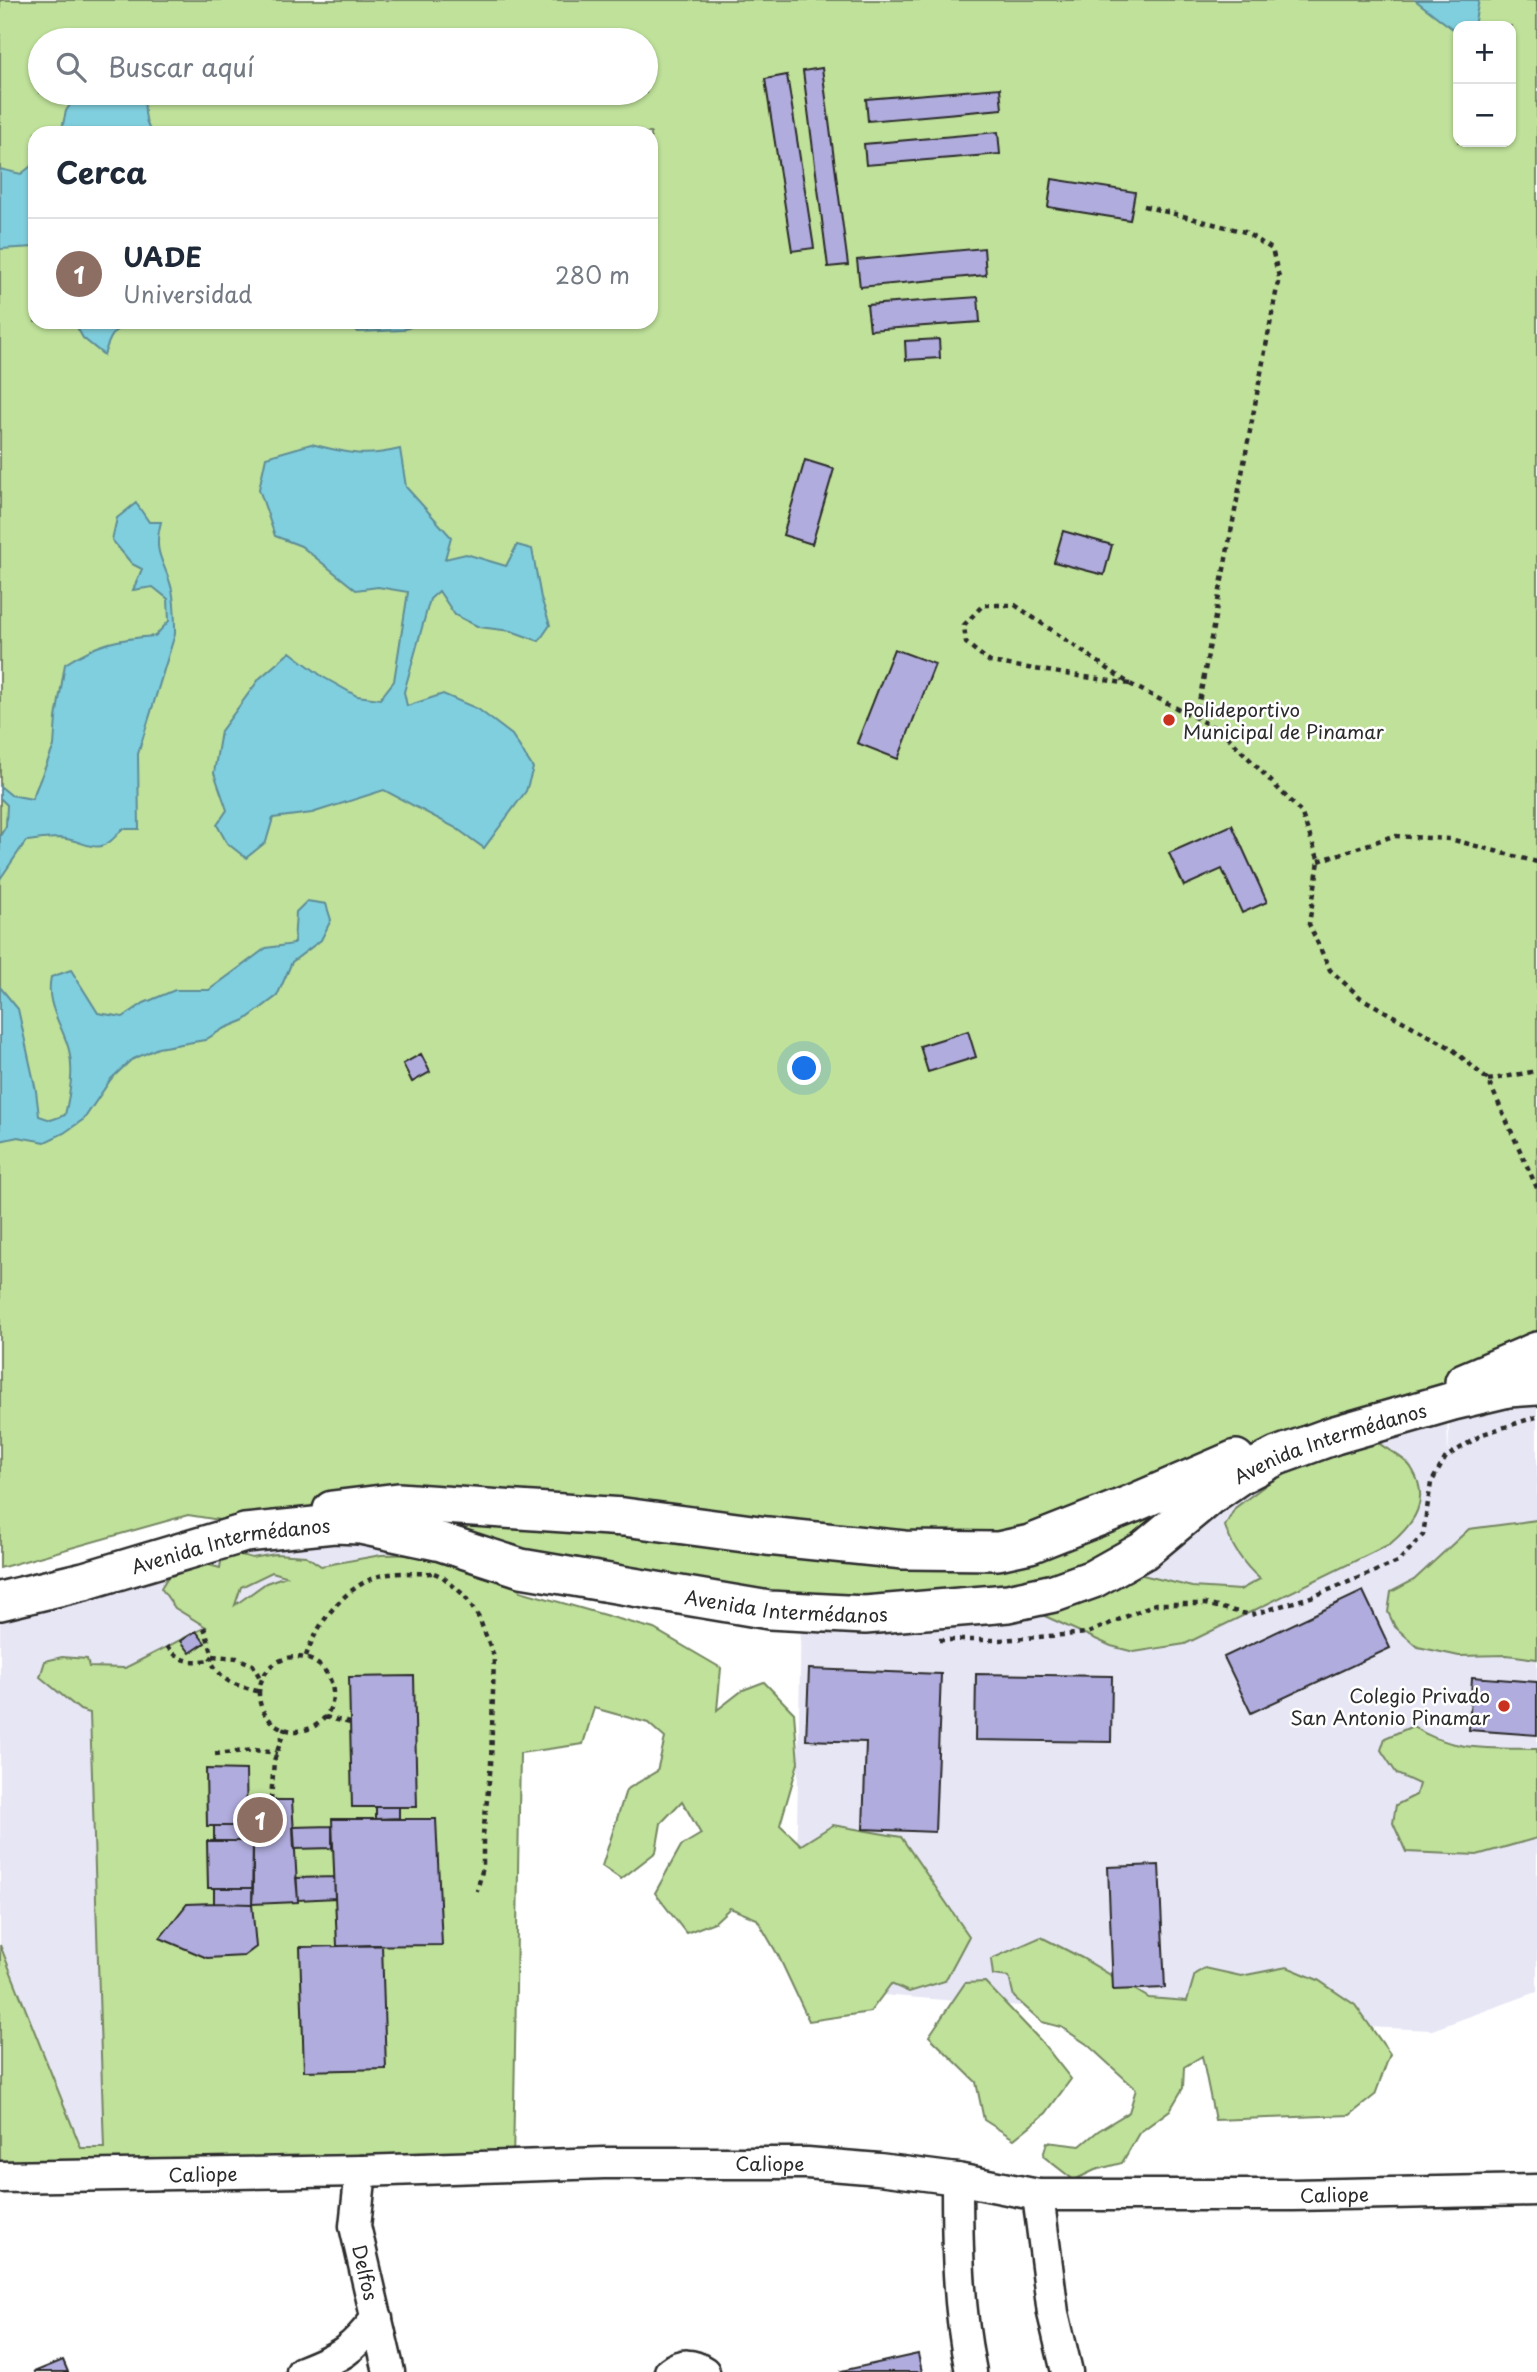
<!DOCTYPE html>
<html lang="es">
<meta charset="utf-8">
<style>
:root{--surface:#fff;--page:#f6f6f7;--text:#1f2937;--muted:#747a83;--line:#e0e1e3;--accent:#b45309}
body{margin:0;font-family:"Playpen Sans",sans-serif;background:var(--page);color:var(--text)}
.controls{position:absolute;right:21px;top:21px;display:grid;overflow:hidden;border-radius:14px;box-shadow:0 2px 5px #0004}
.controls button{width:63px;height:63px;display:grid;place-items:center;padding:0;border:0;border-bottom:2px solid var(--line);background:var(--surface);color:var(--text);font:35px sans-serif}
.you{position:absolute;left:805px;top:1069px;width:24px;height:24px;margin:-18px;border:5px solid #fff;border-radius:50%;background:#1a73e8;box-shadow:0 0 0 10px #1a73e833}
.badge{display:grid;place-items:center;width:46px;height:46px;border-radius:50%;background:var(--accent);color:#fff;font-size:23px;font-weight:700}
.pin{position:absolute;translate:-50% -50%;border:4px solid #fff;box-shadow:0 2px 7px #0006}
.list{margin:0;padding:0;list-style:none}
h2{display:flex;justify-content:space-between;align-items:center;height:91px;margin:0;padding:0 28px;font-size:30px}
h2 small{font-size:23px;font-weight:400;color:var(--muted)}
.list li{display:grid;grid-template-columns:46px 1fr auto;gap:21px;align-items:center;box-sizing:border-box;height:112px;padding:0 28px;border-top:2px solid var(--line)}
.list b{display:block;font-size:26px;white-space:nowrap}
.list p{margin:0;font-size:23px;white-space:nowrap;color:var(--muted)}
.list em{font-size:23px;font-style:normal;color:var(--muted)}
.icon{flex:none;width:38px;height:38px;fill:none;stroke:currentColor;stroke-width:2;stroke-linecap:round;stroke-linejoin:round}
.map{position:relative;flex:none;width:1537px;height:2372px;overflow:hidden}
.search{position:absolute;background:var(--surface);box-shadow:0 2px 5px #0004;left:28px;top:28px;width:630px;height:77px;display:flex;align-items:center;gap:18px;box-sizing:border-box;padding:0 24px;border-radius:38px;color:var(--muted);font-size:26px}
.panel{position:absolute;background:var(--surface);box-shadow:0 2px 5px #0004;left:28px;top:126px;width:630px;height:203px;border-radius:21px}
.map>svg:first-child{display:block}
.built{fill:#e7e6f5}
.green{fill:#bfe19a;stroke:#758662;stroke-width:2;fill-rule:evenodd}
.water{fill:#80cfde;stroke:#5e8d96;stroke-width:2}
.building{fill:#b0acdd;stroke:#2b2b2b;stroke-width:2}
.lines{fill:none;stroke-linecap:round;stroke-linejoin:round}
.minor-casing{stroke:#2b2b2b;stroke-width:35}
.major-casing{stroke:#2b2b2b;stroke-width:42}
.path{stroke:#2b2b2b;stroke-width:4.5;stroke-dasharray:5 5;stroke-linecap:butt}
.minor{stroke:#fff;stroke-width:30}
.major{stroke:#fff;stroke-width:37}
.poi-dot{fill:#c8321e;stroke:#fff;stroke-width:2.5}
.labels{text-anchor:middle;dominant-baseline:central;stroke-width:5;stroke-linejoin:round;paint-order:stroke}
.poi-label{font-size:19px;fill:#2b2b2b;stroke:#fff;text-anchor:start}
.street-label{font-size:19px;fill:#2b2b2b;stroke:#fff}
</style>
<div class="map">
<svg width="1537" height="2372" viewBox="0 0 1537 2372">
<rect width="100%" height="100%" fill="#fff"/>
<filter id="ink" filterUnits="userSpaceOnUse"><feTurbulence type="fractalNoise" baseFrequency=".0143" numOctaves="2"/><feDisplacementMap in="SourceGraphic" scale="14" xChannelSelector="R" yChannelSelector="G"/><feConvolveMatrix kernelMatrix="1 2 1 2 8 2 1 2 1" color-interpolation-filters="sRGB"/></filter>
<g filter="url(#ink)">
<path class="built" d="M1537 1386V1992L1432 2030 1171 2018 794 1988 801 1614 1208 1498 1447 1404 1448 1460 1450 1404Z
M255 1524 438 1554 383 1555 520 1772 513 2166 79 2176 0 1949V1593Z"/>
<path class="green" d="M0 0H1537V1386L1293 1441 1138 1574 1192 1587 1240 1590 1260 1579C1243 1564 1232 1548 1225 1526L1235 1508 1291 1466 1377 1442C1387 1450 1406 1458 1412 1469 1431 1500 1414 1524 1390 1544L1185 1644 1134 1652 1111 1646 1038 1613 1008 1603 517 1584 520 1591 654 1629 721 1668 717 1710 743 1690 764 1682 794 1713 798 1763 780 1825 801 1845 833 1825 901 1837 969 1936 945 1981 909 1992 891 1984 870 2012 809 2021 779 1957 757 1919 730 1908 715 1922 686 1933 655 1893 681 1846 701 1834 682 1801 661 1823 656 1852 621 1879 602 1866 626 1790 657 1771 665 1738 648 1723 594 1708 583 1744 520 1753 513 2166 0 2173V1945L81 2148H104L90 1713 80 1710 40 1677 45 1661 62 1657 87 1659 89 1667 125 1668 206 1627 175 1608 161 1588 180 1557 220 1568 223 1550 252 1558 275 1554 306 1556 321 1566 381 1555 436 1554 188 1515 0 1568ZM1458 26H1511V142H1458ZM40 40H646V93H40ZM35 133H651V322H35ZM272 1572 286 1576 266 1583 235 1605 241 1587Z
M1537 1520V1659L1507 1655 1459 1656 1418 1647 1395 1627 1388 1612 1391 1592 1414 1580 1469 1529Z
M1413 1726C1449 1752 1495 1748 1537 1749V1838L1477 1855 1406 1852 1393 1823 1396 1805 1416 1795 1419 1784 1397 1774 1381 1750 1385 1738Z
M1041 1937 1082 1958 1149 1998 1187 2001 1195 1974 1205 1968 1241 1976 1287 1967 1318 1980 1355 2005 1390 2054 1375 2095 1350 2115 1215 2120 1202 2056 1184 2067 1183 2088 1170 2110 1139 2133 1122 2163 1095 2170 1074 2180 1043 2156 1047 2142 1080 2146 1098 2131 1129 2112 1136 2089 1088 2045 1061 2027 1042 2022 1014 1997 1009 1977 993 1975 991 1959Z
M985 1982 1041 2041 1071 2079 1046 2113 1014 2139 984 2120 976 2082 929 2036 965 1983Z"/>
<path class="water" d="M1415 0H1479L1474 26H1458V33Z
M78 93H145C144 105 144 123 152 133H61L66 111Z
M35 163V247L0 249V169L21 174Z
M74 322H129C113 329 109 339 104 355L83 338Z
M347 322H423L403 330 358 332Z
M311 444C347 453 363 458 400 449L406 487 451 537 445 559 466 554 506 566 517 545 532 549 541 598 550 625 539 641 511 631 479 627 455 615 439 591 430 599 404 692 407 706 443 694 478 709 512 735 533 768 526 791 484 848 456 828 384 790 312 813 273 818 266 842 246 858 227 843 217 825 227 810 214 773 221 731 260 678 290 652 323 677 357 696 380 699 394 681 408 592 378 587 356 590 301 546 275 536 259 489 266 457Z
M136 503 149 522H161C152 556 165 560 172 590 175 604 175 619 175 634L138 754 139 829H122C97 862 87 839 59 838 48 838 36 840 26 841L0 879V836L6 826 7 805 0 798V786L11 795 32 799 54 746 56 718 65 664C98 643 117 639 155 636L169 621 168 599 153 587 133 590 142 569 132 564 112 540 117 518Z
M307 901 326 904 331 920 321 940 292 962 277 996 245 1020 223 1029 205 1040 158 1048 131 1060 111 1079 84 1119 64 1133 45 1142 18 1137 0 1141V987L18 1009 36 1091 39 1116 51 1120 65 1115C70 1093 74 1071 69 1050 62 1024 45 1005 51 977L71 970 98 1013 123 1017 144 1003 175 990H209L266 948 294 944 296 912Z"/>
<path class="building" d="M822 68 848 265 828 267 803 71Z
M787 75 814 248 792 251 765 79Z
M1000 88 1002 109 868 121 866 99Z
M998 132 1000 154 866 165 864 144Z
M1052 179 1135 192 1130 220 1048 207Z
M984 248 986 275 860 287 857 260Z
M978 297 980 322 870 330 867 305Z
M939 339 940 358 906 360 905 341Z
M805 460 834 469 812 544 783 535Z
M1063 531 1112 545 1104 575 1054 562Z
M894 649 935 664 898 759 857 743Z
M1232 825 1267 902 1242 913 1222 869 1184 886 1169 853Z
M968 1031 976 1057 928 1072 920 1046Z
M421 1054 430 1072 412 1082 403 1064Z
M1363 1591 1390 1648 1251 1713 1224 1657Z
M196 1631 205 1643 190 1653 181 1641Z
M809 1669 941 1674 935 1832 863 1829 866 1742 806 1740Z
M976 1674 1112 1676 1111 1742 975 1740Z
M414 1676 417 1807H352L349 1677Z
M1472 1677 1537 1682V1735L1469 1730Z
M206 1769 246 1770 247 1826H207Z
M247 1800H292L298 1902 252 1904 253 1841H248Z
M376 1807H399V1818L376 1819Z
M332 1819H436L442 1945 337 1946Z
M214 1826H247L248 1841H214Z
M332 1826V1848L294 1849 293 1827Z
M207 1841H253V1888H208Z
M1159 1865 1165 1988 1113 1990 1108 1867Z
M334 1877 335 1898 298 1900 296 1878Z
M214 1888H253L252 1904 214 1903Z
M214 1903 252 1904 256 1947 244 1956 207 1958 160 1938 187 1904Z
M382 1945 386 2069 304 2071 300 1947Z
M918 2354 922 2372H842L841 2371Z
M63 2360 68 2372H34Z"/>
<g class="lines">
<g class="minor-casing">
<g id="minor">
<path id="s1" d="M361 2171 355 2226 389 2372"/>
<path id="s2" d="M0 2177 361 2171 604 2163H807L879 2169 957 2179 1038 2195H1294L1537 2190"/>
<path d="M957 2179C957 2243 958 2309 971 2372"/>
<path d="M1038 2195 1053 2313 1067 2372"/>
<path d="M302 2372C340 2357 352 2351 377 2318"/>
<path d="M670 2372C682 2363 693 2364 704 2372"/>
</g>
</g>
<g class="major-casing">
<g id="major">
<path d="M1464 1382 1537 1351"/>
<path d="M332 1510 398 1502 624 1517 767 1536 904 1550 998 1551 1030 1544 1134 1503 1236 1459"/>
<path id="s3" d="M0 1601 84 1581 245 1533 334 1524 360 1525 441 1542 521 1568 769 1610 865 1615 1008 1603 1054 1593 1093 1579 1143 1551 1208 1497 1240 1475 1277 1456 1335 1435 1453 1401 1508 1388 1537 1386"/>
</g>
</g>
<path class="path" d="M1144 206 1245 232 1272 249 1279 277 1196 718
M1130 684 990 662 966 643 964 625 983 605H1015L1130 684 1223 732 1301 812 1319 861 1309 924 1330 970 1361 998 1451 1048 1488 1080 1537 1188
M1319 861 1393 836 1450 839 1537 862
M1488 1080 1537 1071
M434 1573 443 1577 465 1596 479 1618 494 1656 491 1764 483 1835V1867L477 1891
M204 1627 213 1656 237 1658 253 1665 261 1680
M939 1640H1000L1088 1633 1155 1604H1205L1251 1615 1314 1596 1398 1562 1423 1535 1431 1483 1446 1457 1483 1434 1536 1417
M167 1646C179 1662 192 1663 210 1660
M213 1656 210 1660C227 1687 232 1682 259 1692
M306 1656C317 1622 350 1579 389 1574 403 1572 419 1574 434 1573
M259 1694a37 37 0 1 1 74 0a37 37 0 1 1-74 0Z
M325 1717 350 1723
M215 1754 254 1750 277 1753
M271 1800 274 1761 285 1728"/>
<use href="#minor" class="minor"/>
<use href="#major" class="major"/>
</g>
</g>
<g class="poi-dot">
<circle cx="1169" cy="720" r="7"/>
<circle cx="1504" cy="1706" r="7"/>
</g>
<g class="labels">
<g class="poi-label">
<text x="1183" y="709">Polideportivo<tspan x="1183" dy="22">Municipal de Pinamar</tspan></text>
<text x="1490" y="1695" text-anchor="end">Colegio Privado<tspan x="1490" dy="22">San Antonio Pinamar</tspan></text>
</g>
<g class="street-label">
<text stroke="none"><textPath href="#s3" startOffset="1393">Avenida Intermédanos</textPath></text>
<text stroke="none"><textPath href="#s3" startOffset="238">Avenida Intermédanos</textPath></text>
<text stroke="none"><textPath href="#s3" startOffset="805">Avenida Intermédanos</textPath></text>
<text stroke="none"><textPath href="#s2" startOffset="770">Caliope</textPath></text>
<text stroke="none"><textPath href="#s2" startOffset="203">Caliope</textPath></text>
<text stroke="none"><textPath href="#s2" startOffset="1337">Caliope</textPath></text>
<text stroke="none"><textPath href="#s1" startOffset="103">Delfos</textPath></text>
</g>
</g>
</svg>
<div class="controls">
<button>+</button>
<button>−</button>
</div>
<div class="you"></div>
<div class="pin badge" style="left:260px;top:1820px;background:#8d6e63">1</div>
<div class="search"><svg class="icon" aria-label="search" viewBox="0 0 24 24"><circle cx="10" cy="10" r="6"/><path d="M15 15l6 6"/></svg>Buscar aquí</div>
<section class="panel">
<h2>Cerca<small></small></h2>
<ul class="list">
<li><span class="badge" style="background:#8d6e63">1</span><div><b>UADE</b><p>Universidad</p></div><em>280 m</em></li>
</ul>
</section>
</div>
